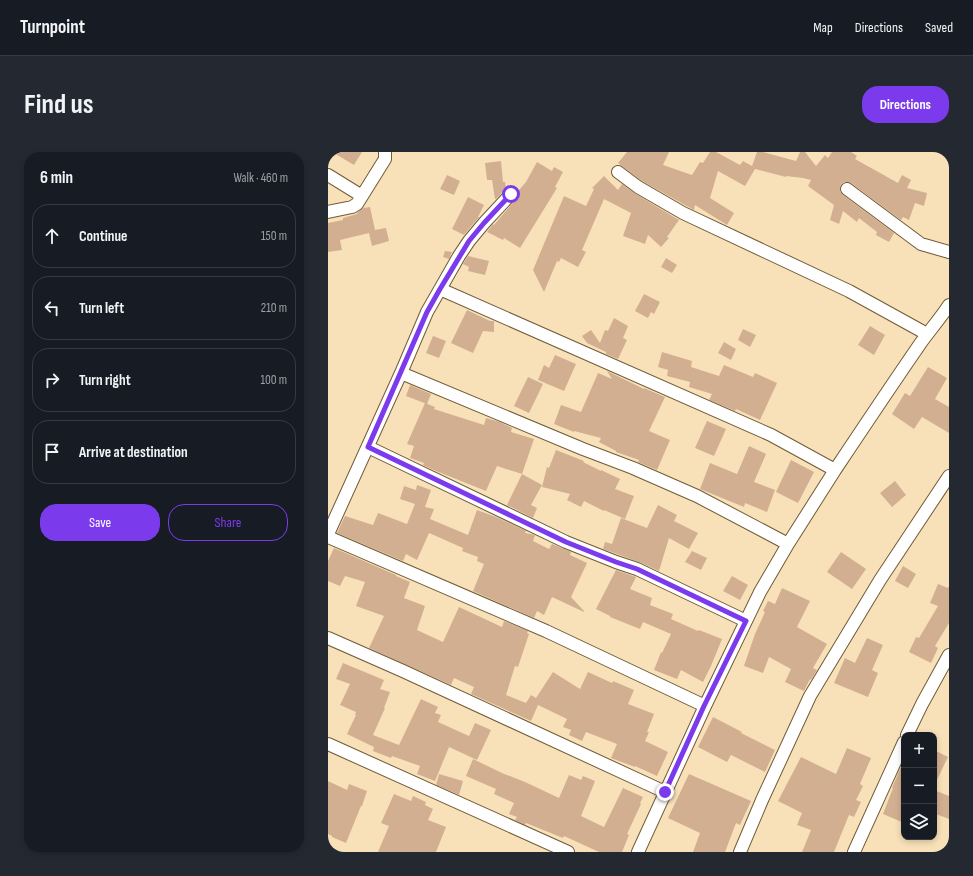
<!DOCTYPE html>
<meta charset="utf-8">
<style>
:root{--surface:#171b24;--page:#242831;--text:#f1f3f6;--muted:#9ea1a6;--line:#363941;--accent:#7c3aed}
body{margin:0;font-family:"Sofia Sans Condensed",sans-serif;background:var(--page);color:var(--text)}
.controls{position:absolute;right:12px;bottom:12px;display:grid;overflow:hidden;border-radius:8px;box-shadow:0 2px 6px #0003}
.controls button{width:36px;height:36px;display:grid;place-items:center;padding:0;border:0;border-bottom:1px solid var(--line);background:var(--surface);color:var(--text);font:20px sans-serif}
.stop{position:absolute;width:12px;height:12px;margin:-9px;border:3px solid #7c3aed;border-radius:50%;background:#fff}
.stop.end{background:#7c3aed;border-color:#fff;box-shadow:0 1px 4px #0008}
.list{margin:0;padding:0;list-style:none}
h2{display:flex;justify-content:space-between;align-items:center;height:52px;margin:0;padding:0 16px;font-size:17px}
h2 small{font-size:13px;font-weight:400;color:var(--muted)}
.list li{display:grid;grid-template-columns:26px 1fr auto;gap:12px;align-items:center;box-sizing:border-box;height:64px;margin:0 8px 8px;padding:0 8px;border:1px solid var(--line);border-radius:16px}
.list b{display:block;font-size:15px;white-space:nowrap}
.list em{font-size:13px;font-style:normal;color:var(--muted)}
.actions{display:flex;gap:8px;padding:12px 16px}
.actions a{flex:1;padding:9px 0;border:1px solid var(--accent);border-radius:16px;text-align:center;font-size:14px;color:var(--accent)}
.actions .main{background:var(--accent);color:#fff}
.icon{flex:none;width:22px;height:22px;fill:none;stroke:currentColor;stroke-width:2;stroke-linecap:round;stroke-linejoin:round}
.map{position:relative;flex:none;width:621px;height:700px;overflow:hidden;border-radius:16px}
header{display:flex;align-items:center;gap:24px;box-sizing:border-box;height:56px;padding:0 20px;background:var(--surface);border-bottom:1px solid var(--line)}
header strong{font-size:19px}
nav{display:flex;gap:22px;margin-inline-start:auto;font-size:14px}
.intro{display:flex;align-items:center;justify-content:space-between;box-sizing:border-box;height:96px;padding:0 24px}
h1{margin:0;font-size:28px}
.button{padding:10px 18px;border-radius:16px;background:var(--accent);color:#fff;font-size:14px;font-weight:700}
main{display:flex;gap:24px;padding:0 24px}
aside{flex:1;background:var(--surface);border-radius:16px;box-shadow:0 2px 6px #0003}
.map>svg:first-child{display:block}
.building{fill:#d3af91}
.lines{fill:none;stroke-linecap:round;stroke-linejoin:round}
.street-casing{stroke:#6f5b37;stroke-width:14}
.street{stroke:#fff;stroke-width:12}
.route{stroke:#7c3aed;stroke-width:5}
</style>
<header>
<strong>Turnpoint</strong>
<nav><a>Map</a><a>Directions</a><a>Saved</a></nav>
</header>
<div class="intro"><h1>Find us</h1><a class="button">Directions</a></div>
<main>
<aside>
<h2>6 min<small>Walk · 460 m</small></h2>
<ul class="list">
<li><svg class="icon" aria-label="ahead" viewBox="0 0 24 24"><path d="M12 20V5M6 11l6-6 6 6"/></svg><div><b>Continue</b></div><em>150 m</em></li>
<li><svg class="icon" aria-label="left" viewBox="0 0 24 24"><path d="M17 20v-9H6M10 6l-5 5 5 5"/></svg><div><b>Turn left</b></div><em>210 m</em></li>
<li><svg class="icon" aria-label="right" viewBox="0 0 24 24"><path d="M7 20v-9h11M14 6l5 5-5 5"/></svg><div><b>Turn right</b></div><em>100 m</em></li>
<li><svg class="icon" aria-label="arrive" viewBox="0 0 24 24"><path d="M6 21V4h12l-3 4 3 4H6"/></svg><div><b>Arrive at destination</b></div></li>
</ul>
<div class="actions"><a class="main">Save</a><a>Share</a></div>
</aside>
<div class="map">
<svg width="621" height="700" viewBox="0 0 621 700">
<rect width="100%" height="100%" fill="#f8e1b8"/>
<path class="building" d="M4 0H34L26 13Z
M299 0H341L335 13 364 23 372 10 375 11 382 0H388L412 13 415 9 424 14 429 0H435L468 9 472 0H477L488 14 497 3 500 6 504 0H523L529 4 527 7 570 31 574 23 583 28 579 36 599 41 596 54 587 51 581 68 575 65 573 68 523 31 519 30H516L513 32 512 37V40L515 43 566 81 561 90 548 83 549 80 531 66 529 70 515 59 511 72 502 68 506 53 480 34 483 28 475 26 458 24V25L427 17 417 34 390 19 382 46 406 61 399 73 367 53 366 58 314 29 290 11Z
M173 9 175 30H177L178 36 168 47H167L164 28H159L157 11Z
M209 10 224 19 226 15 235 20 227 35 229 36 192 96 176 86 175 88 159 80 165 72 166 73 188 47 190 43V39L198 30Z
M119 23 132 29 126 43 112 37Z
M276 24 290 38 294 32 306 41 351 68 339 85 341 86 333 95 320 83 317 92 295 84 303 61 276 47 254 98 258 100 250 115 233 106 231 110 229 109 216 140 205 118 236 44 258 54 266 37 264 36Z
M140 45 156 53 150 65H151L136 83 124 77Z
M42 55 47 78 58 76 61 89 44 94 41 81 12 88 14 98 0 100V71L15 68V66L29 62V61L35 56Z
M117 99 124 100 121 107 115 105Z
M140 104 161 109 157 123 140 119 141 115 135 112Z
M338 106 349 113 344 121 333 115Z
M316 142 332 150 326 162 323 160 320 166 307 159Z
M139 158 162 169H166V180L155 179 145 201 123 191Z
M286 166 300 174 295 186 299 188 290 207 278 202V200L259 191 254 184 263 178 272 191 277 178 280 179Z
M542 174 557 183 546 203 530 193Z
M415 177 428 183 422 195 410 188Z
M105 184 118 189 111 206 98 201Z
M396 190 408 197 403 208 390 201Z
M334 200 364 209 363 215 391 224 396 213 425 225 427 221 449 231 432 268 408 257 407 259 381 248 384 242 361 235 362 230 339 224 340 218 330 215Z
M227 203 248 212 236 239 210 228 216 213 221 216Z
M600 215 619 226 607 247 621 255V281L594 265 586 277 564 262 577 241 582 244Z
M279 219 316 237V236L337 245 321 279 342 288 329 318 310 310 311 308 288 300V299L271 290 273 286 246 279V280L226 272 233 253 253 260 270 221 284 227Z
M200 225 215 232 201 261 186 254Z
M82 233 103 242 99 252 78 244Z
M97 251 107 255 106 257 156 273 158 266 172 270 184 276 183 280 206 287 194 322 214 333 203 353 209 356 205 366 179 353 194 322 169 314 158 339 108 319 95 313 96 311 82 306 86 294 79 292Z
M379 269 398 277 386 304 367 296Z
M421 294 438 302 426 330 447 338 439 360 417 351 416 355 372 337 382 311 409 322Z
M228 298 256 309 255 310 273 319V318L292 327 287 337 306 344 297 367 276 358V359L256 349 253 355 239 348 242 342 214 335 219 315 221 316Z
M463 308 486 320 470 351 448 340Z
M567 329 578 343 564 355 552 341Z
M89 333 103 338 97 355 106 357 102 367 140 383 149 358 168 365 198 379 197 381 207 383 205 389 221 397 224 392 243 400 242 403 259 411 243 445 256 459V460L224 445 216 463 209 459 206 466 145 439 156 412 149 409 150 405 134 399 135 396 101 381 89 408 78 402 75 409 9 381 17 364 45 373 50 361 79 372 87 352 72 347 76 334 88 338Z
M330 353 349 363 346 369 370 381 361 397 341 386 331 419 311 410 275 397 277 390 284 392 293 366 319 376Z
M6 396 68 423V424L82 430 76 446 97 454 89 478 115 490 131 455 174 475 176 469 200 479 199 481 201 482 190 515 187 514 178 543 198 551 203 543 208 546 225 520 252 537 260 520 284 531 285 529 306 538 300 552 326 562 319 580H321L317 589 340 600 329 624 307 614V615L283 606 289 592 258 580 254 589 241 583 243 578 235 575 239 567 210 553 203 569 143 542 146 535 126 526 123 533 41 496 56 464 28 454 37 430 17 424 12 434 0 429V409Z
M364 399 379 406 373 418 357 410Z
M513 400 538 417 524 437 499 420Z
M575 414 588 422 580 436 567 429Z
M288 418 308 425 302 437 324 446 322 453 345 462 343 467 370 479 371 478 394 487 383 514 375 530 353 518 349 527 326 518 333 500 334 501 343 482 315 470 312 477 282 465V464L268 457Z
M404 424 420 433 412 448 395 439Z
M610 432 620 436 621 434V471L607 494 610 496 603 511 581 500 588 485 591 486 610 454 602 451Z
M454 436 482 449 469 475 499 492 485 516 489 518 483 528 482 527 476 539 457 530 463 517 441 505 435 521 416 514 427 482 437 460 435 459 440 449 447 452Z
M539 486 555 493 544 518 550 521 540 545 506 531 517 506 527 511Z
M15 511 56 528 52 537 62 540 56 556H57L45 583 71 593 93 547 110 555 107 561 113 563 110 570 141 584 147 571 163 578 149 608 121 595 107 629 89 622 92 614 64 604 63 606 45 599 46 595 19 582 28 563H27L28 560 12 553 22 532 8 527Z
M385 565 414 580 413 581 447 598 437 620 403 603 399 610 370 595Z
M519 596 543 606 532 632 535 634 528 648 533 650 526 665 521 663 506 700H474L483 678 469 673 474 661 450 649 473 605 508 622Z
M606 598 620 605 606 634Z
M145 607 174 621 197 630 231 646 241 623 253 628 255 624 267 629 253 664 276 675 295 636 315 645 312 651 313 652 299 682 301 683 294 700H271L236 684 235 686 198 671 197 673 187 668 189 665 181 662 186 651 166 642 168 637 138 624Z
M575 610H576V671L555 662 565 636H564Z
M111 622 135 629 131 643 108 633Z
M361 622 423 649 412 673 408 671 397 700H365L372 681 340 666Z
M0 629 19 638 21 632 39 639 34 654H33L18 691 4 685V684L0 682Z
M606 638 621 644V667L608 662 610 659 606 658Z
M66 642 83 649 85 644 98 650 97 653 105 657 100 668 118 675 108 700H50L61 674 53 671Z"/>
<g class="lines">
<g class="street-casing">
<path id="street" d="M290 20 310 35 355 61 521 139 599 182
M0 23 34 44
M519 37 593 92 621 100
M183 42 156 71 141 89 131 104 99 160 73 221 255 297 305 316 369 344 460 392
M0 60 24 55 29 52 57 7V0
M112 137 443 283 507 318C535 276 563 234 592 192 601 179 612 167 621 153
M40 295 238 390 288 410 309 417 418 469
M0 382 73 221
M0 385 218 479 377 554
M0 486 75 519 337 640
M579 583 594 552 621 503
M0 592 240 700
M310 700 377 554 432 440 460 392 507 318
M412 700 434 648 482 544 552 428 621 324
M526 700 576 590"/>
</g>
<use href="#street" class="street"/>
</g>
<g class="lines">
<path class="route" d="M183 42 156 71 141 89 112 137 99 160 40 295 238 390 288 410 309 417 418 469 376 554 337 640"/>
</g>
</svg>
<div class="controls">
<button>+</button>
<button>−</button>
<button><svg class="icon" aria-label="layers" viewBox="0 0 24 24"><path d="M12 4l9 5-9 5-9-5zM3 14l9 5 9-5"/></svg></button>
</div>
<div class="stop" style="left:183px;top:42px"></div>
<div class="stop end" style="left:337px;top:640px"></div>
</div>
</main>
